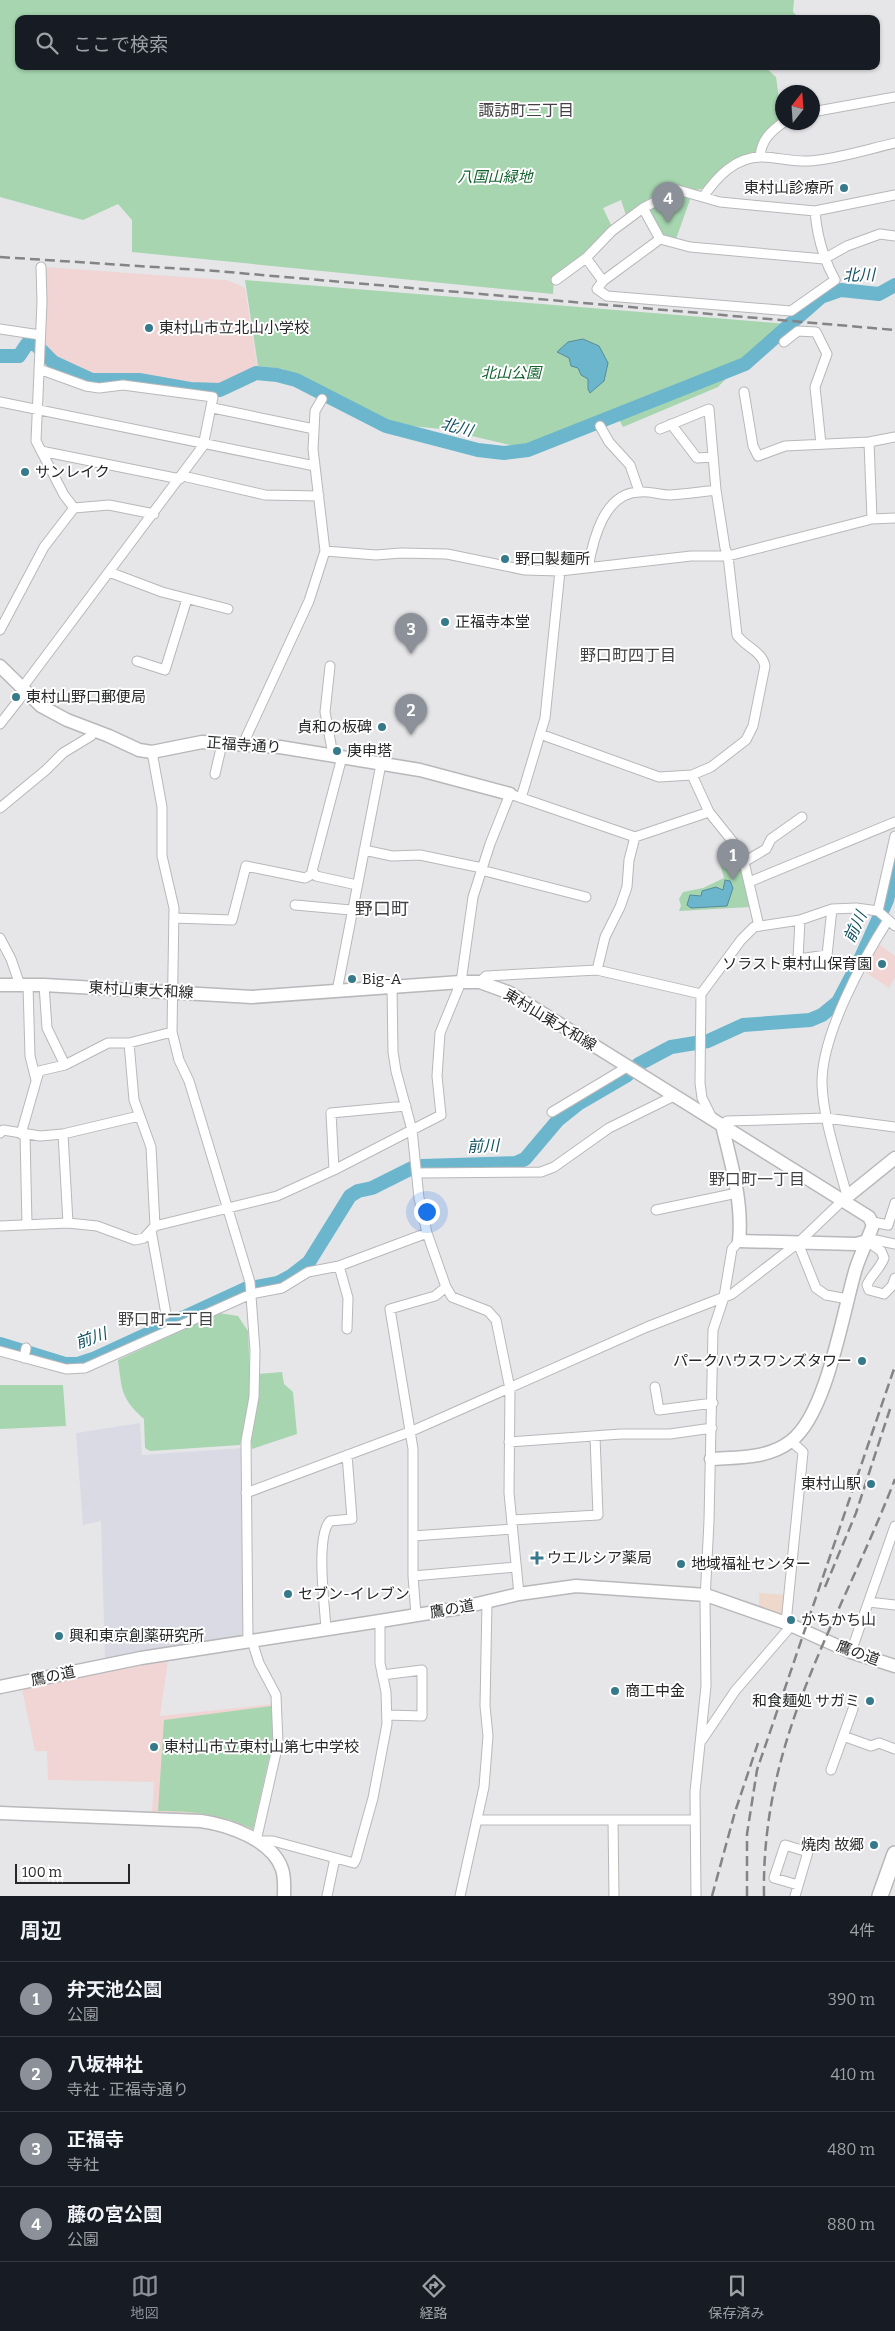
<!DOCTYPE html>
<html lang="ja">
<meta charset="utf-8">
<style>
:root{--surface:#171b24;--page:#242831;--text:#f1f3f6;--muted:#9ea1a6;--line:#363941;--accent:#8c9099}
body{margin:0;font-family:Bitter,"Noto Sans JP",serif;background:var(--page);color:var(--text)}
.compass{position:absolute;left:775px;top:85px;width:45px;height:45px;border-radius:50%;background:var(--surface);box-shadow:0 1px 4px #0004;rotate:17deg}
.scale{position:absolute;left:15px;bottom:12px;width:115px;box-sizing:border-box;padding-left:5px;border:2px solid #262728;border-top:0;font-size:14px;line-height:18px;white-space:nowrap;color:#262728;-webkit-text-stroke:4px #fff;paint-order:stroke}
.you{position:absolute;left:426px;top:1211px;width:18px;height:18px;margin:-12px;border:4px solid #fff;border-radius:50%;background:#1a73e8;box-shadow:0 0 0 8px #1a73e833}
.badge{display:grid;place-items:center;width:32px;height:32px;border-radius:50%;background:var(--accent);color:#fff;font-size:16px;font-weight:700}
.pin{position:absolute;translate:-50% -41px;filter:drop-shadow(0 1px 2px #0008)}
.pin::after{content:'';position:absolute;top:26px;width:18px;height:15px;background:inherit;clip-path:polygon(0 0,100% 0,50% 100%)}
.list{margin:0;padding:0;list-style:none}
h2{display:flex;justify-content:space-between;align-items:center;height:65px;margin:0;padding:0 20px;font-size:21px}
h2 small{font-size:16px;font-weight:400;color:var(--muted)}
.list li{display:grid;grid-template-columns:32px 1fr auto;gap:15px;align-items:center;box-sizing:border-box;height:75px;padding:0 20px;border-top:1px solid var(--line)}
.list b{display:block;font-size:19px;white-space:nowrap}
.list p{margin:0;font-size:16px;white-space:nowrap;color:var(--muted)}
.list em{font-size:16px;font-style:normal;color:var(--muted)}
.icon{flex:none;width:28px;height:28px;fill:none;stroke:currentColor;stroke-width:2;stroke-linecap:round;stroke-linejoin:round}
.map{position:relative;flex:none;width:895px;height:1896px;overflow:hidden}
.search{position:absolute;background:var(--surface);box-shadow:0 1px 4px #0004;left:15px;right:15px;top:15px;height:55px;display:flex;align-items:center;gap:12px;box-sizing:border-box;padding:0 18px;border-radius:10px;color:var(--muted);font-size:19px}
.sheet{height:365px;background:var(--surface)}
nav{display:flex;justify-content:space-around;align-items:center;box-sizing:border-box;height:70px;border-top:1px solid var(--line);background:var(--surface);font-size:14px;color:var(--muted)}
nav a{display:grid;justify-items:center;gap:2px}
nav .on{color:var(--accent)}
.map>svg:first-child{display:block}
.commercial{fill:#eed8cb}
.built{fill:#d9dae4}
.education{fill:#f0d5d4}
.green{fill:#a6d5af}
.water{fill:#6bb6cc;stroke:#568b9b}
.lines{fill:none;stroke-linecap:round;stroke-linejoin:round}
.river{stroke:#6bb6cc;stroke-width:14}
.street-casing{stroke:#b8b8bb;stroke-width:11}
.secondary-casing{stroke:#b8b8bb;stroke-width:15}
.primary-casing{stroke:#b8b8bb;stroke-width:18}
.street{stroke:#fff;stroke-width:9}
.secondary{stroke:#fff;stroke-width:12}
.primary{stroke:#fff;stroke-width:15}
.rail{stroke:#848486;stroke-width:2.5;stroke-dasharray:10 5;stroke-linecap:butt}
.poi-dot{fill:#36798a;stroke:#fff;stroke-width:2}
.labels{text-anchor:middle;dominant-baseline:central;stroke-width:4;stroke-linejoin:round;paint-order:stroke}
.park-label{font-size:15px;font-style:italic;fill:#12622e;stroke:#fff}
.poi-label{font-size:15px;fill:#262728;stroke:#fff;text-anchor:start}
.street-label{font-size:15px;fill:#262728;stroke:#fff}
.neighbourhood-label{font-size:16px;fill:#424245;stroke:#fff}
.water-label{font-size:16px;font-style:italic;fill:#125262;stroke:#fff}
.quarter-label{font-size:18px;fill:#424245;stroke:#fff}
</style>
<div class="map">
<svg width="895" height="1896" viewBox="0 0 895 1896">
<rect width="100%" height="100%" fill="#e6e6e9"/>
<path class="commercial" d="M759 1593 787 1595 785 1617 759 1606Z"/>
<path class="built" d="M140 1423 142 1455 243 1448V1633L239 1637 105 1660 101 1521 83 1525 76 1433Z"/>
<path class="education" d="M45 267 226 280 235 283 245 288 258 370 218 386 139 376H93L55 360 45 349 47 306Z
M879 944 895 956V978L889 988 865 972Z
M168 1660 160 1716 274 1704 275 1743 254 1832 228 1820 190 1814 152 1813 154 1782 48 1780 47 1751H35L22 1689Z"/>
<path class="green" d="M0 0H794L793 12 800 19H19V66H764L776 77 782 120 757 155 706 188 691 191 678 187 648 199 626 215 621 200 603 208 612 227 584 256 554 279 553 294 132 252V220L118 204 83 220 0 197Z
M678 192 691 197 676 239 662 235 648 211 649 207Z
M245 280 788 324 743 361 718 387 623 427 614 410 524 445 514 446 442 429 399 425 283 369 258 366Z
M734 849 742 866 751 907 679 911 681 906 679 899 683 892 703 888 724 878 718 856Z
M219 1313 238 1316 248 1331 251 1399 240 1445 150 1451 145 1448 144 1419C120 1398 122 1389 118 1360Z
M282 1372 284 1384 293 1392 297 1434 252 1449 250 1433 258 1374Z
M0 1385H63L66 1426 0 1429Z
M272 1706 274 1736 253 1829C221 1814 193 1811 158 1811L164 1720Z"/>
<path class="water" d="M583 339 599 346 608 363 604 381 590 393 588 389V379L581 375 578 368 571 366 569 358 557 352 568 342Z
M725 880 730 881 733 888 727 906 691 908 687 905 690 895 701 896 702 891 716 887 723 890Z"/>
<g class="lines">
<path class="river" d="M0 356H19L27 344H35L53 362 92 380H139L190 389 220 390 256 373 277 375 296 380 386 426 478 450 504 453 528 450 745 364 821 297 841 290 879 294 895 285
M0 1344 65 1364H78L93 1359 245 1289 278 1283 291 1276 309 1262 350 1196 358 1191 372 1188 412 1168 422 1166 516 1163 525 1159 558 1120 578 1104 626 1076 639 1064 671 1047 708 1041 743 1025 810 1020 822 1015 838 1002 859 962 887 900 895 867"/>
<g class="street-casing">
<path id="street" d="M812 112 895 97
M760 157C761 140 771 131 784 122
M895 195 815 211 720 202 678 190 643 208 660 239 690 247 824 259 847 246 880 234 895 236
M703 197C717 177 735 157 761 157 777 157 792 162 808 161 834 160 868 149 895 143
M660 239 603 281 597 289 607 296 791 311 835 280C823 258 817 237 815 211
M586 258 603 281
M41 267 42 302 36 441 64 495 74 508
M556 280 586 258 612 231 643 208
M0 329 40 335
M784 342 798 331 816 332 827 354 815 387 821 444
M744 392 753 446 758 456 785 446 869 442 872 519
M0 402 315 466
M213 408 314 429
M671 424 697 458 713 457
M600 426 609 442 630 465 639 491
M660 429 709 409 716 490
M869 442 895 437
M41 451 180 479
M183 476 265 495 319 496
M325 551 376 555 401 553 447 554 525 570 560 571 691 556H728L872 519 895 518
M109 572 162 592 228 609
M0 630 44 547 74 508 109 505 154 514
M137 661 165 670 187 599
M330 666 325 712 333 755
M22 688 203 446 213 397 123 385 99 388 86 386 39 369
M0 724 25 692
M540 734 659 777 692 775 711 767 746 740 753 726 765 666C762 651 745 647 737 635L728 556 725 548 716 490C701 492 686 494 670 495 660 495 650 491 640 492 604 492 593 540 588 568
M243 744 309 601 325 551 313 449 315 411 322 399
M152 752 162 807V856L174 908 172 1032 179 1060 189 1081 250 1282 255 1351 254 1397 246 1441 248 1642
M342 757 312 871 316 876 357 885
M215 774 222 744
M692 775 709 812 733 842 744 862 759 926
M521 798 545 718 560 571
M0 808 46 770 63 753 91 736 94 730
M364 850 392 856 420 855 482 868
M744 862 766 849 771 839 802 817
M481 870 586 897
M749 882 895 822
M295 905 351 910
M878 911 895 836
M174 918 232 920 246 866 305 878 314 873
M800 920 798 959 827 955 832 909
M0 938 11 959 20 985
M597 970 605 937 620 907 627 887 629 860 635 837
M480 982 486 976 597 970 701 994
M28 985 30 1056 36 1080
M44 985 47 1028 65 1065
M392 987 393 1052 396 1071 412 1130 419 1198 427 1233 446 1287 452 1297 488 1311 496 1320 510 1389 509 1493 519 1594
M337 991 381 764
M129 1043 134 1100 151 1147 155 1226
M552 1112 627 1067
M711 1116 702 1098 700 1083 701 994 741 940 754 927 800 920 832 909 856 908 878 911 895 926
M722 1125 727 1121 826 1118 895 1127
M0 1133 3 1130 40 1136 63 1134 139 1116
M21 1134 39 1071 65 1065 108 1043H129L172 1032
M25 1134 27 1224
M63 1134 68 1223
M334 1170 331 1113 406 1106
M418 1173 541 1172 554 1167 609 1128 674 1096
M847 1196C838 1162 823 1118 822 1084 821 1036 862 961 888 920
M656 1210 737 1193
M873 1222 888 1225 895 1203
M0 1226 68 1223 97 1226 135 1240 144 1238 155 1226 277 1196 334 1170 441 1115 437 1076 440 1033 461 982 473 897 490 844 510 794 635 837 709 812
M151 1230 166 1314
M867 1241 881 1251 884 1258C880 1269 871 1275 867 1285L869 1290 884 1294 892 1286 895 1278
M867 1241 876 1240 895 1244
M798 1243 816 1288 826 1295 848 1299
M339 1266 348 1298 347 1329
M0 1351 66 1369 85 1368 251 1294 282 1288 308 1272 339 1266 427 1233
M24 1358 26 1348
M655 1387 659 1410 713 1403
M509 1442 621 1434H670L712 1428
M246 1493 412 1431 647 1327 732 1294 798 1243 843 1200
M512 1520 598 1515 595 1437
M413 1536 512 1529
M413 1576 516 1567
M869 1602 895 1605
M416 1615 413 1576V1449L390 1309 435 1296 446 1287
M786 1623 803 1452 791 1441
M326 1630C325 1606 315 1537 330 1521L352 1519 347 1455
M252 1641 259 1663 276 1695 278 1744 256 1841H273L354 1863 356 1859 373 1798 387 1724 386 1692 380 1663V1621
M851 1652 895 1526
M382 1675 422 1670V1716L387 1715
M843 1736 871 1746 879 1743 895 1749
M702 1740 735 1691 791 1626
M831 1770 853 1709
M477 1820H695
M613 1820 614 1896
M327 1896 335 1858
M460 1896 484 1787 488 1736 485 1706 487 1602
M696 1896 695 1792 706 1686 705 1600 709 1521 713 1330 724 1297 732 1249 739 1241
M795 1896 808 1852 785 1845 774 1878 798 1885"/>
</g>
<g class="secondary-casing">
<path id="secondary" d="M0 666 41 706 67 720 109 736 139 750 152 752 202 742 280 747 420 770 510 794
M0 985H44L252 997 461 982H480L510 993 869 1217 873 1225C868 1239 861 1253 856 1268 843 1311 827 1414 791 1441 768 1459 739 1457 711 1459
M722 1125C731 1163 743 1202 739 1241L856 1244 867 1241
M843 1200 895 1158
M0 1687 141 1658 380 1621 460 1608 519 1594 576 1586 706 1595 786 1623 851 1652 895 1666
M0 1813 201 1821C229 1825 272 1840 282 1869 285 1878 284 1887 284 1896"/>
</g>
<g class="primary-casing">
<path id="primary" d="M880 1896 895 1854"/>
</g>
<use href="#street" class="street"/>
<use href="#secondary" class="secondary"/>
<use href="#primary" class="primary"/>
<path class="rail" d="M0 257 216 271 895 330
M825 1587 856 1513 890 1409
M712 1896 735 1812 758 1743
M747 1896V1834L757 1770 895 1366
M764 1896C761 1735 840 1622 895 1479"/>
</g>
<g class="poi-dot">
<circle cx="844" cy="188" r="5"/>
<circle cx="149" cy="328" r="5"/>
<circle cx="25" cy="472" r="5"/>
<circle cx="505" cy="559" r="5"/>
<circle cx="445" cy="622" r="5"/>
<circle cx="16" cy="697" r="5"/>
<circle cx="382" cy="727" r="5"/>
<circle cx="337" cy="751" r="5"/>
<circle cx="882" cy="964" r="5"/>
<circle cx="352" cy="979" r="5"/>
<circle cx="862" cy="1361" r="5"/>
<circle cx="871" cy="1484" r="5"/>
<path d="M534.5 1550.5h5v5h5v5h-5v5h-5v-5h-5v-5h5z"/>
<circle cx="681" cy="1564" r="5"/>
<circle cx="288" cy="1594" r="5"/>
<circle cx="791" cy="1620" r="5"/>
<circle cx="59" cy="1636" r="5"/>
<circle cx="615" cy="1691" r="5"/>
<circle cx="870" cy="1701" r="5"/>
<circle cx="154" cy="1747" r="5"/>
<circle cx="874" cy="1845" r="5"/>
</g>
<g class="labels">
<g class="park-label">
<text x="495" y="177">八国山緑地</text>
<text x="511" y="373">北山公園</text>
</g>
<g class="poi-label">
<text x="834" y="188" text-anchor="end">東村山診療所</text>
<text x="159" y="328">東村山市立北山小学校</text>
<text x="35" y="472">サンレイク</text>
<text x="515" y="559">野口製麺所</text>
<text x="455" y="622">正福寺本堂</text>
<text x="26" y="697">東村山野口郵便局</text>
<text x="372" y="727" text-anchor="end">貞和の板碑</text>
<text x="347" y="751">庚申塔</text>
<text x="872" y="964" text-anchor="end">ソラスト東村山保育園</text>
<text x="362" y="979">Big-A</text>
<text x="852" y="1361" text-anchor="end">パークハウスワンズタワー</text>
<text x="861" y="1484" text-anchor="end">東村山駅</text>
<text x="547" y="1558">ウエルシア薬局</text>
<text x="691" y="1564">地域福祉センター</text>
<text x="298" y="1594">セブン-イレブン</text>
<text x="801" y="1620">かちかち山</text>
<text x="69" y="1636">興和東京創薬研究所</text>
<text x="625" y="1691">商工中金</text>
<text x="860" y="1701" text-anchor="end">和食麺処 サガミ</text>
<text x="164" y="1747">東村山市立東村山第七中学校</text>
<text x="864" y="1845" text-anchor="end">焼肉 故郷</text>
</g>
<g class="street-label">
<text transform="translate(244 745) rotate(4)">正福寺通り</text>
<text transform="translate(141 990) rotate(3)">東村山東大和線</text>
<text transform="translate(550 1020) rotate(31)">東村山東大和線</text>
<text transform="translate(452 1609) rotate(-10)">鷹の道</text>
<text transform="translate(858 1653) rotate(20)">鷹の道</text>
<text transform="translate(53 1676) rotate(-12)">鷹の道</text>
</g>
<g class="neighbourhood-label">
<text x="526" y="110">諏訪町三丁目</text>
<text x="628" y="655">野口町四丁目</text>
<text x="757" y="1179">野口町一丁目</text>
<text x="166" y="1319">野口町二丁目</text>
</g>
<g class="water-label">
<text transform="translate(859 275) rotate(-1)">北川</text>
<text transform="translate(457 427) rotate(15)">北川</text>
<text transform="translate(855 927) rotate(-65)">前川</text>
<text transform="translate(483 1146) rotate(-2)">前川</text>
<text transform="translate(91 1338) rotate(-19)">前川</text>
</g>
<g class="quarter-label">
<text x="382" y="909">野口町</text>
</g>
</g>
</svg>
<svg class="compass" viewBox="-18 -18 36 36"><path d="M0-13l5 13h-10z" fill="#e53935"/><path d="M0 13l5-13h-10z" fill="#9ea1a6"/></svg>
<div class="scale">100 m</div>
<div class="you"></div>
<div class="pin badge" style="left:733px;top:880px">1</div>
<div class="pin badge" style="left:411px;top:735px">2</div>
<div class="pin badge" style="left:411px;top:654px">3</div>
<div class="pin badge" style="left:668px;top:223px">4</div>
<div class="search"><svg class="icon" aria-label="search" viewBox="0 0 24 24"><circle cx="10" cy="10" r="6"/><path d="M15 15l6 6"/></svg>ここで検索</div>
</div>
<section class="sheet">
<h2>周辺<small>4件</small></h2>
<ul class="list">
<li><span class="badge">1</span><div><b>弁天池公園</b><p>公園</p></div><em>390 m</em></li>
<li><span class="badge">2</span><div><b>八坂神社</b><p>寺社 · 正福寺通り</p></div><em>410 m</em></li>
<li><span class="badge">3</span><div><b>正福寺</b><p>寺社</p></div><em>480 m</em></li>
<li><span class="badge">4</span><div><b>藤の宮公園</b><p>公園</p></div><em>880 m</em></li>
</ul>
</section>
<nav>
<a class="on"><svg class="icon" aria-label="map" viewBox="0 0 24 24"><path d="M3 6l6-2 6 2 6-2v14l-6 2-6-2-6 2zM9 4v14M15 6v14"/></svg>地図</a>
<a><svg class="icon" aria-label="directions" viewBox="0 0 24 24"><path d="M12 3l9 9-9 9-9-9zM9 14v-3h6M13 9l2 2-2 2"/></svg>経路</a>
<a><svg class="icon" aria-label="saved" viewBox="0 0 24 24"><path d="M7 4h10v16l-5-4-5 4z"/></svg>保存済み</a>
</nav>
